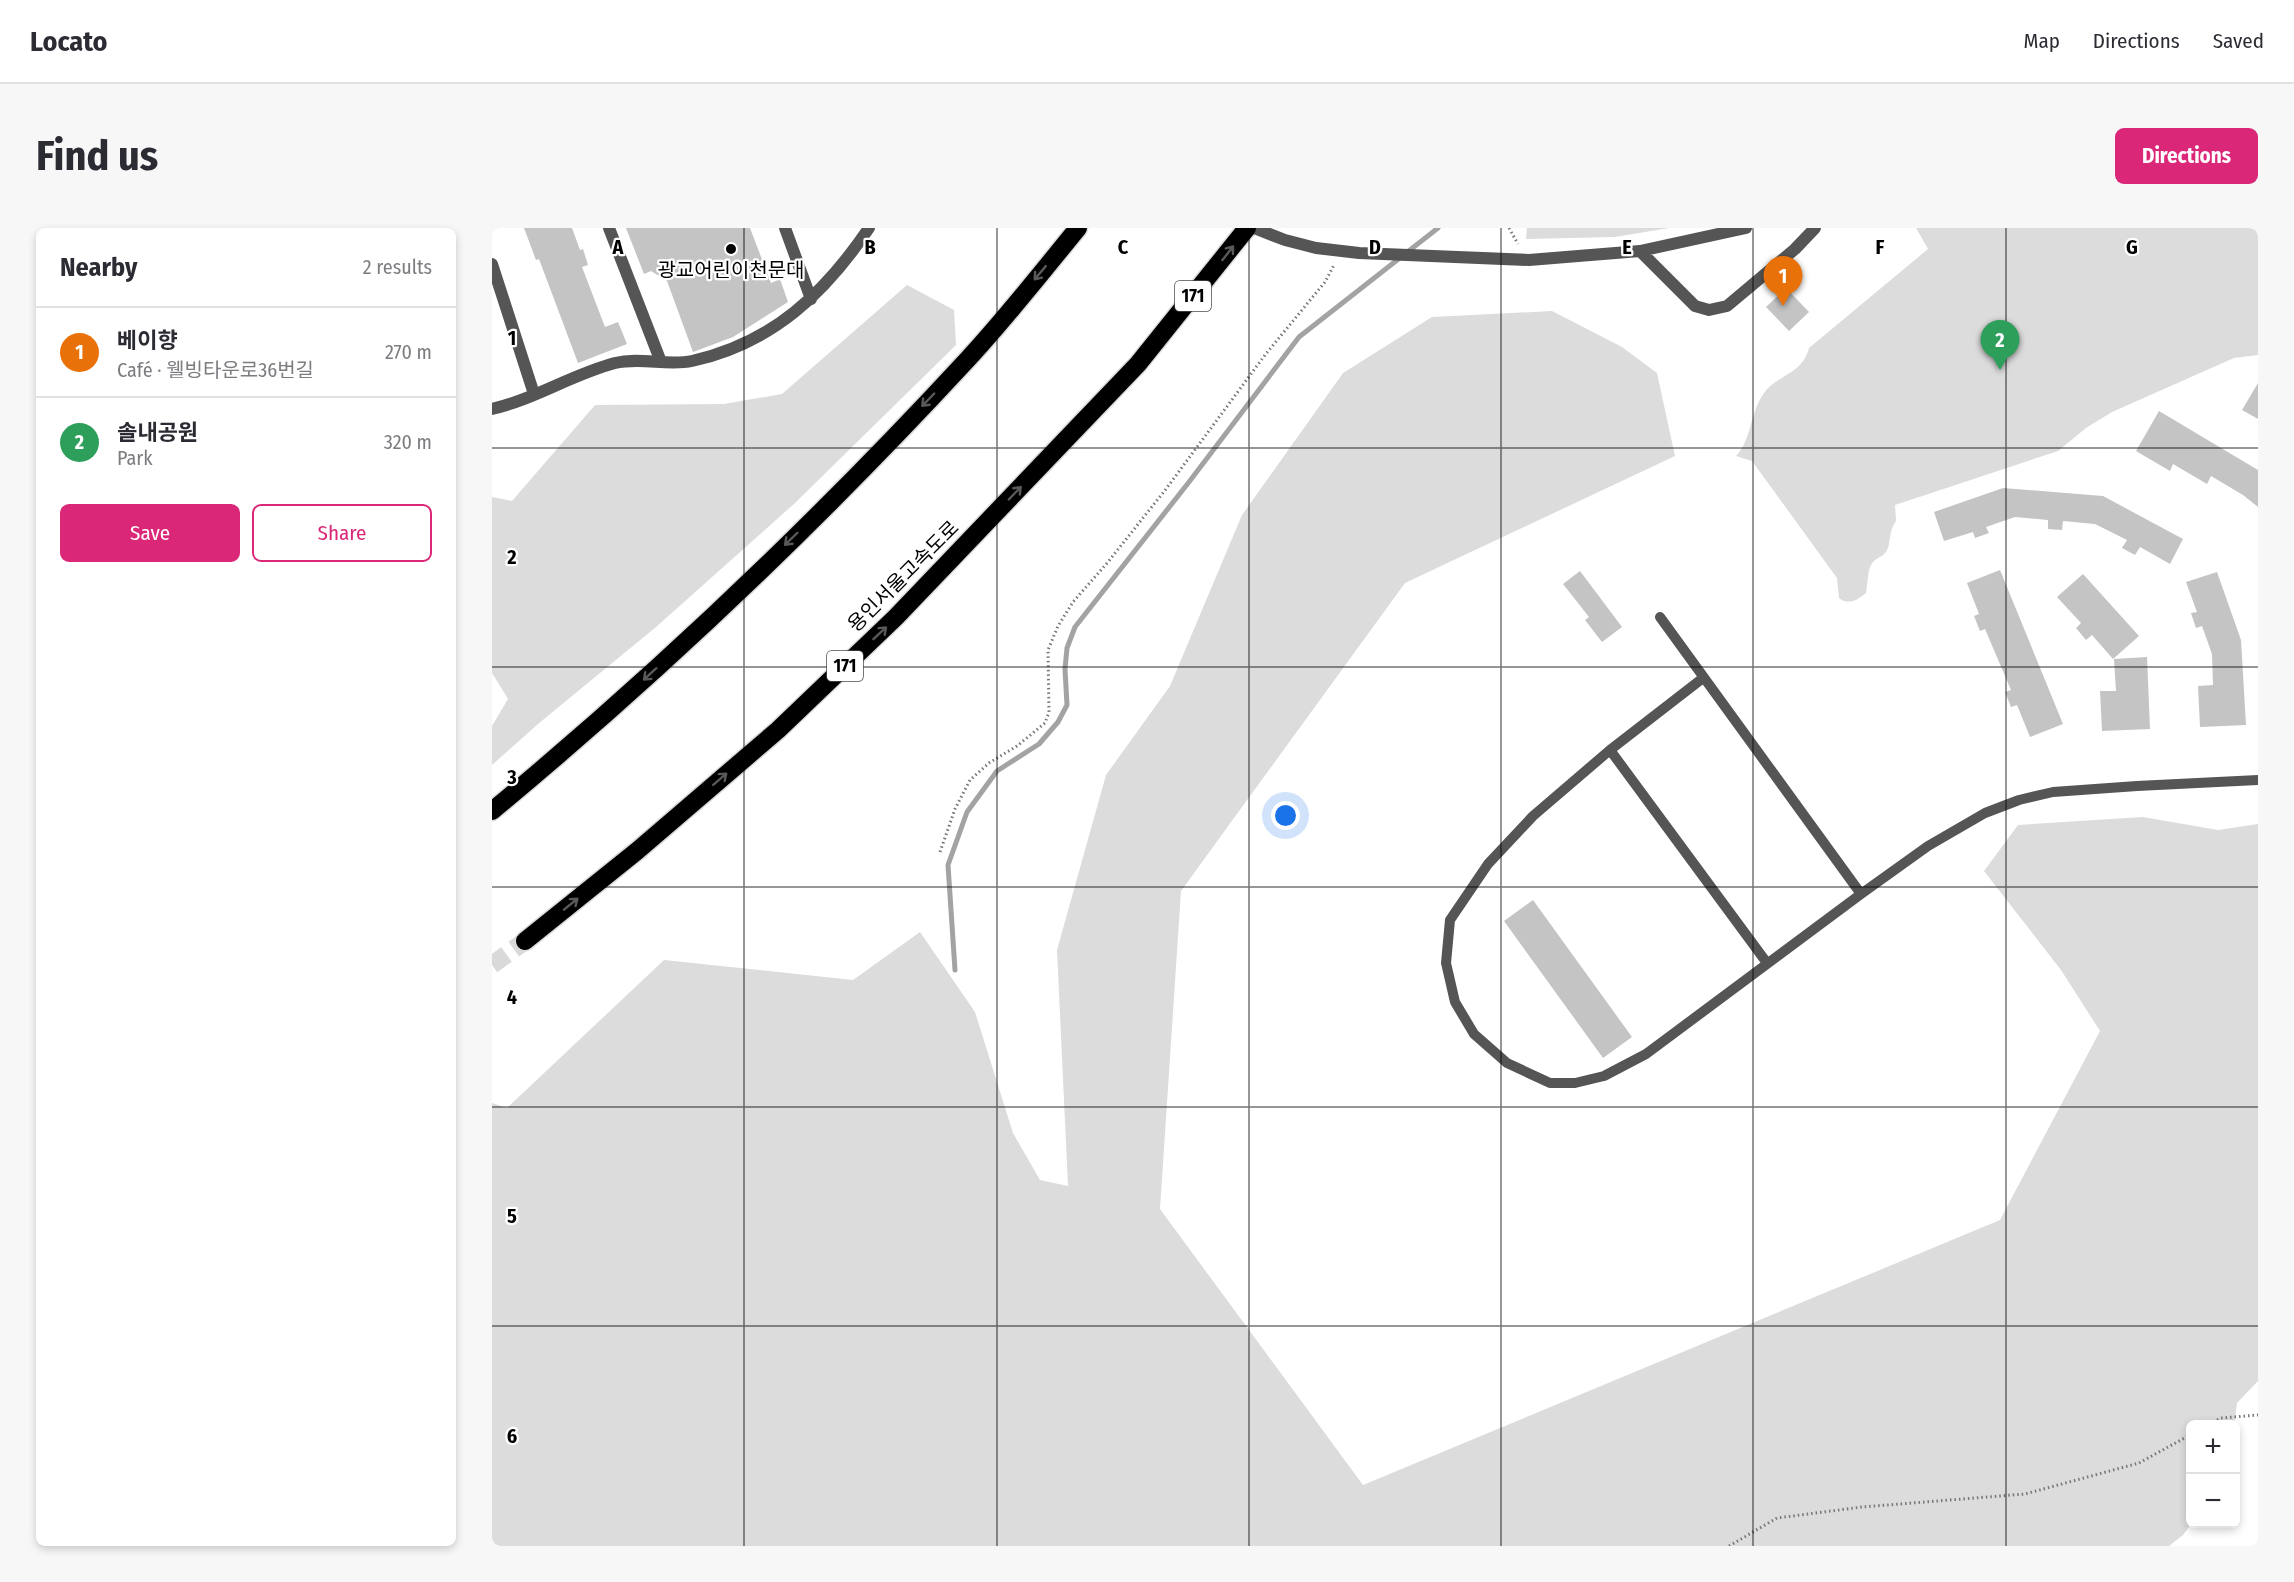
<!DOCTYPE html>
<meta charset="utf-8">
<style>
:root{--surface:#fff;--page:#f7f7f7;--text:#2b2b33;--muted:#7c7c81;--line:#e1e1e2;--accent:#db2777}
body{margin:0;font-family:"Fira Sans Condensed","Noto Sans KR",sans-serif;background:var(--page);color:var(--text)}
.controls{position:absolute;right:18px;bottom:18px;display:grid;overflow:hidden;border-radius:9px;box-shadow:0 3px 9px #0003}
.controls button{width:54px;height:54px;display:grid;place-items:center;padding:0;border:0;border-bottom:2px solid var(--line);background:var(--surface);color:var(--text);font:30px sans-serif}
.you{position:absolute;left:794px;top:588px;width:21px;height:21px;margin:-15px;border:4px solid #fff;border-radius:50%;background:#1a73e8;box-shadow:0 0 0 9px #1a73e833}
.badge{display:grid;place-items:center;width:39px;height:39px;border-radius:50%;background:var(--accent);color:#fff;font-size:20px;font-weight:700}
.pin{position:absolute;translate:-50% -50px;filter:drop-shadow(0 2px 3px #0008)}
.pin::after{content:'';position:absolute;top:32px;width:21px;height:18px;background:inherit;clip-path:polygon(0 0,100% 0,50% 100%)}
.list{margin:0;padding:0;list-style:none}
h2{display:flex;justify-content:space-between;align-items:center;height:78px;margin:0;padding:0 24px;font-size:26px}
h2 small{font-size:20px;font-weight:400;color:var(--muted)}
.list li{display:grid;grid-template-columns:39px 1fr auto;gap:18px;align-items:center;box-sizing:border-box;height:90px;padding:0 24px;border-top:2px solid var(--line)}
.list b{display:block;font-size:22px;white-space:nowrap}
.list p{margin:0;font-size:20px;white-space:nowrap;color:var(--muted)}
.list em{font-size:20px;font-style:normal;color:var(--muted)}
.actions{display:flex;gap:12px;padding:18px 24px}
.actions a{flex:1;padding:14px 0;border:2px solid var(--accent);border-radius:9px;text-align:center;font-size:21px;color:var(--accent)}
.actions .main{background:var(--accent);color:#fff}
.map{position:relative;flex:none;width:1766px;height:1318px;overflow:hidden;border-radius:9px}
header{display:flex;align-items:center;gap:36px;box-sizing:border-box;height:84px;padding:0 30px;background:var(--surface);border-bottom:2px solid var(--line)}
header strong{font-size:28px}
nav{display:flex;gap:33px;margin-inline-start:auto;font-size:21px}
.intro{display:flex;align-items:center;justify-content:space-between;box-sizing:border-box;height:144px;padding:0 36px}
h1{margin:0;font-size:42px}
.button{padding:15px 27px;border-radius:9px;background:var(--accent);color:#fff;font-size:21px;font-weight:700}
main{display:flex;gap:36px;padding:0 36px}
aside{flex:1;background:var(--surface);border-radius:9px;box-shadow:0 3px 9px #0003}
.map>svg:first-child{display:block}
.green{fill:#dcdcdc}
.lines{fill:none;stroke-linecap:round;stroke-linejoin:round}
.stream{stroke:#a3a3a3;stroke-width:5}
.building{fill:#c4c4c4}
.highway-tunnel{stroke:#d9d9d9;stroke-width:18;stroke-dasharray:18 9;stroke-linecap:butt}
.highway-casing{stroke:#dbdbdb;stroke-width:21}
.path{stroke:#777;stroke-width:3;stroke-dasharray:1.5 3;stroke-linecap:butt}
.lane{stroke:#555;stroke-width:10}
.street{stroke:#555;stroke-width:12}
.highway{stroke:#000;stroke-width:18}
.oneway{stroke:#595959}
.grid{fill:none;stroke:#000;stroke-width:1.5;stroke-opacity:0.55}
.poi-dot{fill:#000;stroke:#fff;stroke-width:2}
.labels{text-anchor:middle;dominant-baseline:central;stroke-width:4.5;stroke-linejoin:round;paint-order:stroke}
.shield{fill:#fff;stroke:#4c4c4c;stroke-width:1.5}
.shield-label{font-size:18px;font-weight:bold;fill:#000}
.poi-label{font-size:20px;fill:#000;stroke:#fff}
.street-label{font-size:20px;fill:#000;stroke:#fff}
.grid-label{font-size:20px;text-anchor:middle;font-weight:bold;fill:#000;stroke:#fff;stroke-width:4.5;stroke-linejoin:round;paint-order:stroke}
</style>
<header>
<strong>Locato</strong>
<nav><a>Map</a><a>Directions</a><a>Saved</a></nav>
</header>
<div class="intro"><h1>Find us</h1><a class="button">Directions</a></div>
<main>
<aside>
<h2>Nearby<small>2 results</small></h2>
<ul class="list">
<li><span class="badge" style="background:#e8710a">1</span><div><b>베이향</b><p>Café · 웰빙타운로36번길</p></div><em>270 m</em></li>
<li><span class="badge" style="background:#2e9e5b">2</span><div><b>솔내공원</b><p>Park</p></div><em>320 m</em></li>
</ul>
<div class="actions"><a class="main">Save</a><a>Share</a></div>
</aside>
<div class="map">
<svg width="1766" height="1318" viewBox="0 0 1766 1318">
<rect width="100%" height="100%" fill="#fff"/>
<path class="green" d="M1035 0H1177L1123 9 1034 11Z
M1424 0H1766V127L1742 130 1620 184 1594 200 1566 223 1403 277 1404 293C1397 303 1399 310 1396 320 1393 328 1388 328 1382 333 1375 339 1376 356 1374 365 1365 372 1357 378 1347 370L1345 350 1260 233 1244 228C1260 211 1258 184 1272 165 1286 146 1310 147 1317 120L1436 21Z
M415 57 462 82 464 117 303 275 164 399 46 496 0 537V498L16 471 0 445V269L20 273 103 177 232 176 290 166Z
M1060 83 1130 119 1165 145 1183 228 913 355 689 663 668 981 871 1257 1508 992 1608 803 1569 742 1492 643 1526 597 1651 589 1726 602 1766 596V1153L1745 1175 1742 1196H1698L1699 1296 1691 1307 1677 1318H0V875L15 880 172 732 361 752 428 704 483 784 521 905 548 952 576 958 565 722 614 547 678 458 750 287 851 145 940 89Z"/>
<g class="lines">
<path class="stream" d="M463 742 456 637 475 584 505 543 547 516 566 494 575 477 573 441 575 420 583 399 697 254 807 109 946 0"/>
</g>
<path class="building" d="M32 0H80L88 22 91 21 96 37 90 39 113 99 126 94 135 116 86 135 47 31 44 32Z
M134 0H258L279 55 288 51 296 74 241 109 201 124 175 53 159 43 152 46Z
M1294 60 1317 84 1297 103 1274 79Z
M1766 155V191L1750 182Z
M1667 183 1766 242V279L1751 267 1719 248 1715 256 1681 236 1678 243 1644 223Z
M1511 260 1611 268 1691 311 1678 336 1648 319 1643 327 1630 320 1635 312 1603 296 1571 293 1570 302 1556 301V292L1523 289 1494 299 1497 305 1483 310 1481 304 1452 313 1442 284Z
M1508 342 1571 496 1538 509 1525 477 1519 479 1513 464 1519 462 1493 401 1488 403 1482 388 1487 386 1475 355Z
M1088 343 1130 399 1110 414 1093 392 1097 389 1071 356Z
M1725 344 1749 412 1754 497 1708 499 1706 458 1721 457 1720 426 1710 398 1704 400 1699 385 1705 384 1694 354Z
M1591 346 1647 408 1621 431 1600 407 1594 412 1584 400 1589 395 1565 369Z
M1655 429 1658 501 1610 503 1608 463H1624L1622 431Z
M1041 672 1140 809 1111 830 1012 693Z"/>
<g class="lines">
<path class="highway-tunnel" d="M0 737 33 713"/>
<g class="highway-casing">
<path id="highway" d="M0 583C168 444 327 292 475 132 514 90 550 44 586 0
M33 713 145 623 286 502 404 389 646 136 755 0"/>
</g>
<path class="path" d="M1017 0 1026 16
M448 624 463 581 478 552 497 535 525 518 553 495 557 484 556 422 566 398 581 374 616 334 674 261 773 127 833 54 842 37
M1717 1196 1729 1190 1766 1187
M1237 1318 1285 1290 1370 1279 1533 1266 1647 1235 1698 1207"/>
<path class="lane" d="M1168 389 1369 666
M1211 450 1118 522 1041 588 996 636 958 692 954 735 963 774 982 806 1015 835 1058 855H1083L1112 848 1154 826 1369 666 1436 618 1493 585 1527 572 1561 564 1645 558 1766 552
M1118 522 1275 735"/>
<path class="street" d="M117 0 169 134
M293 0 319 71
M762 0 793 12 824 20 867 25 1037 32 1148 23 1254 0
M1148 23 1203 78 1217 82 1235 78 1303 21 1323 0
M0 36 42 166
M0 181C43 171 81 146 123 135 148 129 176 138 200 133 281 115 333 65 377 0"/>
<use href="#highway" class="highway"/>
</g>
<defs><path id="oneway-shaft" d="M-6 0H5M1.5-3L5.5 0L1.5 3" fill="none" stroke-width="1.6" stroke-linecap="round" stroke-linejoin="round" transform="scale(1.5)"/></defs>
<g class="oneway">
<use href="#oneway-shaft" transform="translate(736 25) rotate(-52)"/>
<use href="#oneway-shaft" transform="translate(548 45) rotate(130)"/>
<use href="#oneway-shaft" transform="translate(436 172) rotate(134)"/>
<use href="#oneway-shaft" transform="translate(523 265) rotate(-46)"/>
<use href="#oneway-shaft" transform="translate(299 311) rotate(136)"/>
<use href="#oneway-shaft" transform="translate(388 405) rotate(-43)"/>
<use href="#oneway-shaft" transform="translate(158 446) rotate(137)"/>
<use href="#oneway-shaft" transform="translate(228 551) rotate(-41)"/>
<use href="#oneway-shaft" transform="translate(79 676) rotate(-39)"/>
</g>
<path class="grid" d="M252 0V1318M505 0V1318M757 0V1318M1009 0V1318M1261 0V1318M1514 0V1318M0 220H1766M0 439H1766M0 659H1766M0 879H1766M0 1098H1766"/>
<circle class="poi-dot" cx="239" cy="21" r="6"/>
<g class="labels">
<g class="shield">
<rect x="683" y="53" width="36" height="30" rx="4.5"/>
<rect x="335" y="423" width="36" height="30" rx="4.5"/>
</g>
<g class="shield-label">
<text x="701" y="68">171</text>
<text x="353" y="438">171</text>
</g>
<g class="poi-label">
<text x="239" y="42">광교어린이천문대</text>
</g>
<g class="street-label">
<text transform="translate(411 348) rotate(-45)">용인서울고속도로</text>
</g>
</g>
<g class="grid-label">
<text x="126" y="26">A</text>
<text x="378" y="26">B</text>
<text x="631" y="26">C</text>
<text x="883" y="26">D</text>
<text x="1135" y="26">E</text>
<text x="1388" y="26">F</text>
<text x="1640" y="26">G</text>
<text x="20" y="117">1</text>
<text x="20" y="336">2</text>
<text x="20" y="556">3</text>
<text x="20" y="776">4</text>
<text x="20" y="995">5</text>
<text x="20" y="1215">6</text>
</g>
</svg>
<div class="controls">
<button>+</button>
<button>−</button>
</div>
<div class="you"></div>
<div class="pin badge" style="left:1291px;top:78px;background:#e8710a">1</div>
<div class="pin badge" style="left:1508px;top:142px;background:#2e9e5b">2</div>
</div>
</main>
